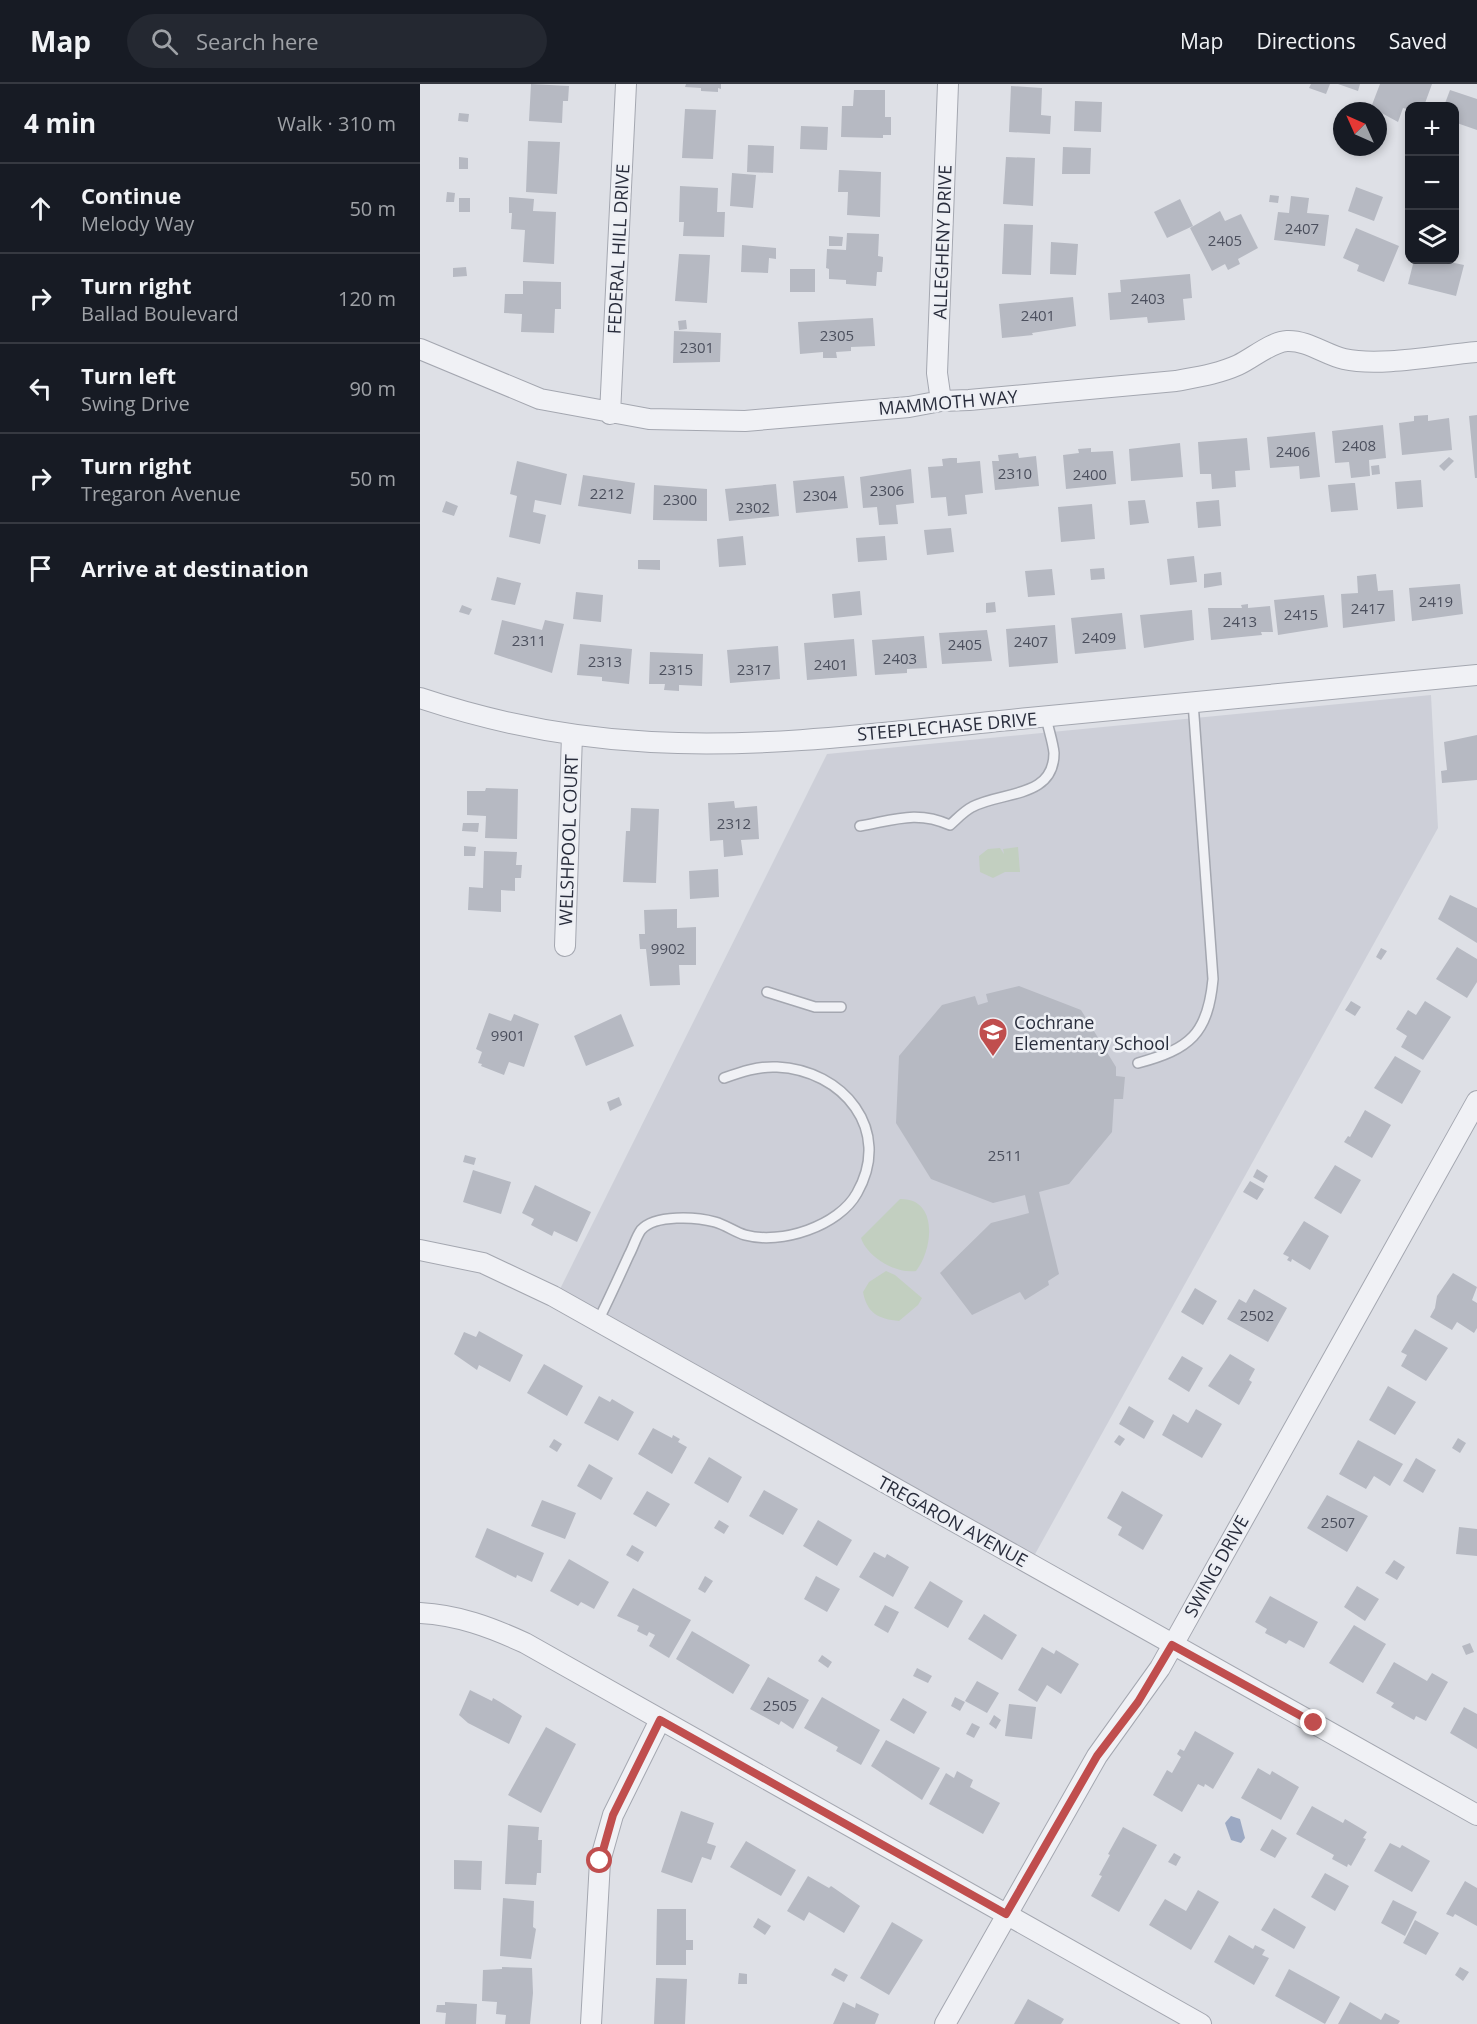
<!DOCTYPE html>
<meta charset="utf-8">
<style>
:root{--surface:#171b24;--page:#242831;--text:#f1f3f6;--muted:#9ea1a6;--line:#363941}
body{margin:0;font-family:"Open Sans",sans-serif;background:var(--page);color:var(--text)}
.controls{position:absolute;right:18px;top:18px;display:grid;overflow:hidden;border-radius:12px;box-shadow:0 3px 9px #0003}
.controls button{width:54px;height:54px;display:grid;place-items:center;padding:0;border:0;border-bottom:2px solid var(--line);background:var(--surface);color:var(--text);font:30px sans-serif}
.compass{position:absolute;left:913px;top:18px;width:54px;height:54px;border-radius:50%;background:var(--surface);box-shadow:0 3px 9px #0003;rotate:315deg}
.stop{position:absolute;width:18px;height:18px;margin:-14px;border:4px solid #c04e4e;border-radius:50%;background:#fff}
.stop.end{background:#c04e4e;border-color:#fff;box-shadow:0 2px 6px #0008}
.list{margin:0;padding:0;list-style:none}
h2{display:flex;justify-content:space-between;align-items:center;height:78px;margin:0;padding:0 24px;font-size:26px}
h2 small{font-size:20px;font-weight:400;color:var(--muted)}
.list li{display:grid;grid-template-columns:39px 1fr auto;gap:18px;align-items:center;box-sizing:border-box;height:90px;padding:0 24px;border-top:2px solid var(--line)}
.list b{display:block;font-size:22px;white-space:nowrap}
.list p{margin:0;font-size:20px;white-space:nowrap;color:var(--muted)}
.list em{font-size:20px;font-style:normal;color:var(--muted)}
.icon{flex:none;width:33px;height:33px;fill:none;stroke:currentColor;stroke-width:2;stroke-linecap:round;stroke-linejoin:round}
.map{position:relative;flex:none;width:1057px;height:1940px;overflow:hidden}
header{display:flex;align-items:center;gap:36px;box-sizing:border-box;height:84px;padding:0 30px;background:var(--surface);border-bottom:2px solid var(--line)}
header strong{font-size:28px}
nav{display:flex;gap:33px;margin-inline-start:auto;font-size:21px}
.search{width:420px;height:54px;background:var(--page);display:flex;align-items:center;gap:15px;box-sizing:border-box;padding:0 21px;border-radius:33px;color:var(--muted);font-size:22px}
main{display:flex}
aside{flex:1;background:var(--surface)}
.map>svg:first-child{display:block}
.built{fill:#cdcfd8}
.green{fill:#c2cfc0}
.water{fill:#9ca9c3}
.building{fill:#b6b9c2}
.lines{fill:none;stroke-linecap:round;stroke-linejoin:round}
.lane-casing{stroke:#a4a7b0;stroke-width:12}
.street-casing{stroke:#a4a7b0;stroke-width:22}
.lane{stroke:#f0f1f5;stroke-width:9}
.street{stroke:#f0f1f5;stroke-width:20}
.route{stroke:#c04e4e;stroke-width:8}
.labels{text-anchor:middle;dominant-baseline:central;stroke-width:5;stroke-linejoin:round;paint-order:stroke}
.number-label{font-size:15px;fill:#4c505e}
.street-label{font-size:18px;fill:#292d3c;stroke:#edeff4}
.poi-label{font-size:18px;fill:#292d3c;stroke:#edeff4;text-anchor:start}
</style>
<header>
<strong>Map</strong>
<div class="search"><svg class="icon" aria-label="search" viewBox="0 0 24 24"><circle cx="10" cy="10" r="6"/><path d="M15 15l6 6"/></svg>Search here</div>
<nav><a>Map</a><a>Directions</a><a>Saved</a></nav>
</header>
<main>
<aside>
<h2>4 min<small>Walk · 310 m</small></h2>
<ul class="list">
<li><svg class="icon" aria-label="ahead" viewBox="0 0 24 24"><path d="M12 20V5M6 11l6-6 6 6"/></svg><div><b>Continue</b><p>Melody Way</p></div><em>50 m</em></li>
<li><svg class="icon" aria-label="right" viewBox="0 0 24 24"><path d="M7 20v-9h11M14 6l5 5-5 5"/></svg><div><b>Turn right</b><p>Ballad Boulevard</p></div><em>120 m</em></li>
<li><svg class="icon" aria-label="left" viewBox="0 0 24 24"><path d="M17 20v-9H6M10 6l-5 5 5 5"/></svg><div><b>Turn left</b><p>Swing Drive</p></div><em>90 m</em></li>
<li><svg class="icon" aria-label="right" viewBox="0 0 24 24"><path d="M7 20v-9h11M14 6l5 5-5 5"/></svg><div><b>Turn right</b><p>Tregaron Avenue</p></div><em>50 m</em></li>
<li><svg class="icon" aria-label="arrive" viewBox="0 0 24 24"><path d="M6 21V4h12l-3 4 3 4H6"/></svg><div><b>Arrive at destination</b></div></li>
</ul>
</aside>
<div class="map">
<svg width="1057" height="1940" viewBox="0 0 1057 1940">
<rect width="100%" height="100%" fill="#dee0e6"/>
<path class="built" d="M1011 611 1018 744 614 1472 140 1205 407 670Z"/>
<path class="green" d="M598 763 600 788H585L573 794 560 788 559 772 568 765 580 764 584 770 583 765Z
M480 1115C519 1114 513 1166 496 1187 476 1190 447 1173 441 1154Z
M466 1187 475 1191 502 1214 498 1221 479 1237C458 1235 447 1229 443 1208L449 1198Z"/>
<path class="water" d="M811 1732 820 1735 825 1754 821 1759 811 1756 805 1739Z"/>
<path class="building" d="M111 0 149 2 148 17H143L142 39 109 37Z
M266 0H301V5L298 4V8L281 7V4L265 3Z
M891 0H910L906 10 889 4Z
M918 0H940L938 7Z
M960 0H1012L1004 22H990V26L983 24 978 38 958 27 950 26Z
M591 2 622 4 621 31 631 32 630 50 589 48Z
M434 6H465V33H471V51H463V54L421 53 422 22H433Z
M1030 6 1057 15V46L1034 38V22H1024Z
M655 17 682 18 681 48 654 47Z
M265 25 296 26 293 75 262 74Z
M39 29 49 30 48 38 38 37Z
M381 42 408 43 407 66 380 65Z
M108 57 140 58 137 110 106 108Z
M328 61 354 62 353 89 327 88Z
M643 63 671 64 670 90H642Z
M39 73 48 74V85H39Z
M586 73 615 74 613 122 583 120Z
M419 86 461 88 460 133 427 131 428 108H418Z
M312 89 336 91 333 124 310 122Z
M260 102 298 104 297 128H305L304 153 263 152 264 138H259Z
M936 103 963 113 954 137 928 127Z
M27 108 35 109 34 118H26Z
M850 111 859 112 858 119 849 118Z
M871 112 889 114 887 129 909 131 905 162 854 156 858 128 869 129Z
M89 113 114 115 113 127 136 128 134 180 103 178 105 146 91 145 92 129H89Z
M39 114H50V128H39Z
M760 115 773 142 747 154 734 128Z
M800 127 805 137 821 130 838 164 818 175 820 180 808 186 805 180 792 187 770 144Z
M584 140 613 141 611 191 582 190Z
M936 144 979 162 964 198 937 187 939 181 923 174Z
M427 149 459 150 458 172 463 173V176L462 188H457L456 202 426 200V196L409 195V185L406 184 407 165 426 166Z
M409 152 423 153 422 162H409Z
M631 158 658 160 656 191 630 190Z
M322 161 356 164V175L349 174 348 189 321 188Z
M259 170 290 171 287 219 255 217Z
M994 176H1020L1044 181 1036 212 988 200Z
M46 183 47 192 33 193V184Z
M370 185H395V208H370Z
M770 190 772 214 763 215 765 236 728 239 727 233 690 236 688 209 701 208 700 196Z
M103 197 141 198V225H135L134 249 101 248 102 230 84 229 85 210H103Z
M653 213 656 242 612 249 613 251 582 254 579 220Z
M453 234 455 262 431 263V267L416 268 417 274H403V268L380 270 378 238Z
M266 236 267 245 259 246 258 237Z
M254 247 301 249 300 278 253 279Z
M1008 331V337L1029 334 1032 366 982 371 979 339 994 337V332Z
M1057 331V394H1055L1049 332Z
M963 341 966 374 949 376 950 392 931 394 929 378 915 379 912 347Z
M895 348 900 393 880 395 879 382 850 384 847 353Z
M827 354 830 386 815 387 816 403 792 405 791 390H780L778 358Z
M760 359 763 393 711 397 709 365Z
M671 364V368L693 367 696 400 646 405 643 371 659 369 658 365Z
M598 369 599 374 616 372 619 402 575 406 572 377H579L578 371Z
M1029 373 1034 377 1024 387 1019 382Z
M530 374H537V379L560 377 563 409 545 411 547 430 528 432 526 413 511 414 508 383 523 382 522 375Z
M97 377 147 390 141 421 115 416 113 428 126 431 120 460 89 453 97 412 90 410Z
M959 381 960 390 952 391 951 382Z
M491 385 494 419 476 421 478 440 459 441 457 423 443 424 440 393Z
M163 391 215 399 211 430 158 422Z
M424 392 428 424 376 429 373 397Z
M1001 396 1003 423 977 425 975 398Z
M932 399H935L938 426 911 428 908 401Z
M356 400 359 432 309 437 305 405Z
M234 401 287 405V437L233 436Z
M725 416 729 439 710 441 708 417Z
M799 416 801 442 778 444 776 418Z
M26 417 38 422 34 432 22 428Z
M672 420 675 455 641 458 638 423Z
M531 444 534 468 507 471 504 446Z
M323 452 326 481 299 483 297 455Z
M465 452 467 476 438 478 436 454Z
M774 472 777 498 750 501 747 475Z
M218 476H240V486L218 485Z
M684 484 685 495 671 496 670 485Z
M632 485 635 511 608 513 605 487Z
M801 488 802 501 784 504V490Z
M956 490 958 507 973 506 975 537 923 544 921 510 938 509 937 492Z
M77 493 101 499 95 521 71 516Z
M1040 500 1043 530 992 537 989 504Z
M440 507 442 531 414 534 412 510Z
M156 508 183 511 181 538 153 535Z
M904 511 908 543 858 551 854 516Z
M575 518 576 528 566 529V519Z
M828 520V524L850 522 853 548H841L842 551 791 556 788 524H822L821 521Z
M42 521 52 525 49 531 39 528Z
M772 526 774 556 724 564 720 531Z
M702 529 706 565 655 570 651 534Z
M82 536 122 546 125 536 144 540 132 589 74 570Z
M635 541 638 579 589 583 586 545Z
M567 546 572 577 522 580 519 549Z
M504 552 507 584 487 585V589L455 591 452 556Z
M434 555 437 592 387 596 384 559Z
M160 560 212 565 209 600 182 597V593L157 591Z
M358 562 360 595 310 599 307 566Z
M230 568 283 570 282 602 259 601V607L244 606 245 600H229Z
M1057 651V696L1022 699 1021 687 1027 686 1024 658Z
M66 704 98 705 97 755 65 754 66 732 47 731V707H65Z
M314 717 315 724 337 722 339 755 321 756 323 771 304 773 303 756 290 757 288 719Z
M211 724 239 725 236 799 203 798 206 747H210Z
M43 739H59L58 748 42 747Z
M44 762 56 763 55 772H44Z
M64 767 97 768 96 781H102L101 794H95V807L81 806V828L48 826 49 803 63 804Z
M298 785 299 813 270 815 269 787Z
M1030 811 1057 824V859L1018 835Z
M257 825V844L276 843V881H259L260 901 230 902 226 865H220L219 850H225L224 826Z
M1037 863 1057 875V898L1047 914 1016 895Z
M961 864 967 867 961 876 956 873Z
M599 902 661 926 696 983V992L705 993 703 1015H694L692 1048 649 1100 619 1108 639 1190 628 1197 629 1201 605 1216 600 1208 552 1231 520 1189 571 1139 609 1129 605 1111 573 1119 511 1095 476 1039 479 972 522 921 555 912 558 921 568 918 566 910Z
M931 917 941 923 935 932 925 926Z
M1005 917 1031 933 1003 976 981 963 987 952 976 945 988 926 996 931Z
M69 929 91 937 94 930 119 940 104 983 89 978 84 991 61 982 62 980 58 979 62 968 56 965Z
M201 930 214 962 166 982 154 952Z
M975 972 1001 987 982 1020 954 1004Z
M199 1013 202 1021 190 1027 187 1018Z
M945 1026 971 1041 952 1074 924 1058 928 1052 930 1053Z
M45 1071 56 1074 54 1081 43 1078Z
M915 1081 941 1096 921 1130 894 1114Z
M837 1085 848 1092 844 1099 833 1093Z
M53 1086 91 1098 81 1130 43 1118Z
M830 1097 844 1105 837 1116 823 1108Z
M115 1101 171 1128 157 1158 134 1147 132 1152 111 1141 114 1135 102 1129Z
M884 1137 909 1152 890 1186 872 1175 871 1178 867 1176 869 1173 863 1170Z
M1033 1189 1057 1203 1052 1216 1057 1219V1244L1054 1249 1037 1238 1032 1246 1010 1233 1015 1224 1017 1212Z
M775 1204 797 1217 783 1241 761 1228Z
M834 1205 867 1224 848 1258 807 1235 819 1215 826 1219Z
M995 1245 1028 1264 1006 1297 981 1282 987 1271 981 1268Z
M59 1247 103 1271 90 1298 59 1281 57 1286 34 1270 44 1248 56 1253Z
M810 1270 835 1285 829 1296 832 1298 819 1321 788 1302Z
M762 1272 783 1284 769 1308 748 1295Z
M124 1280 163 1302 147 1332 107 1309Z
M968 1302 996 1318 975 1351 949 1336Z
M179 1312 190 1318 192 1315 214 1328 198 1357 164 1339Z
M709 1322 734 1337 724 1355 699 1340Z
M776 1325 802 1340 782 1374 742 1351 753 1330 768 1339Z
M233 1344 252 1354 253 1351 260 1355 258 1358 267 1363 252 1390 218 1370Z
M699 1351 705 1355 700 1362 694 1358Z
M1038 1354 1046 1359 1040 1369 1032 1364Z
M134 1355 142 1360 137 1368 129 1363Z
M938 1356 983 1380 970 1402 954 1392 946 1405 919 1390Z
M289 1373 322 1393 308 1419 274 1399Z
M996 1374 1016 1386 1003 1409 983 1397Z
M169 1380 193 1394 181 1416 157 1402Z
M344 1406 378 1425 363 1451 329 1432Z
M227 1407 250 1420 236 1443 213 1430Z
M702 1407 743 1431 723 1466 698 1451 702 1443 687 1434Z
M907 1411 948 1432 927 1468 887 1444Z
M122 1416 156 1429 145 1455 111 1442Z
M299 1436 309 1442 304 1450 294 1444Z
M398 1436 432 1456 417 1482 383 1462Z
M1039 1443 1057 1445V1472L1036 1470Z
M67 1444 124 1469 112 1498 97 1491 96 1494 55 1473Z
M212 1461 224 1468 218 1478 206 1471Z
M454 1468 465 1474 467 1470 489 1483 473 1513 439 1493Z
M149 1475 189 1498 174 1525 161 1518 158 1522 130 1507Z
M974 1476 985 1483 977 1496 965 1489Z
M285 1492 293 1497 285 1509 278 1505Z
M396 1492 420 1505 407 1528 384 1515Z
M510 1497 543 1517 528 1544 494 1524Z
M937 1502 959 1515 945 1537 924 1523Z
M213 1504 271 1536 249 1574 229 1562 235 1551 229 1548 227 1552 217 1547 219 1542 197 1532Z
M850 1512 898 1538 884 1564 869 1556 866 1560 845 1549 847 1545 835 1538Z
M465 1521 479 1528 468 1549 454 1541Z
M564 1530 597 1551 582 1576 548 1555Z
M934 1541 966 1560 943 1599 909 1579Z
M272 1547 330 1581 313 1610 256 1575Z
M1050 1559 1054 1568 1046 1571 1042 1562Z
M622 1563 634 1570 636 1566 659 1580 641 1610 627 1601 617 1618 598 1606Z
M402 1571 412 1578 408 1584 398 1577Z
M974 1578 1007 1597 1012 1589 1028 1598 1006 1637 996 1632 994 1636 971 1623 974 1619 956 1609Z
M497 1584 512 1592 508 1599 493 1592Z
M348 1593 389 1616 373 1645 361 1637 359 1641 330 1625Z
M557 1597 579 1609 567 1629 545 1617Z
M50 1606 72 1617 73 1614 80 1618 102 1632 89 1660 48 1639 39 1631Z
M402 1613 460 1646 441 1681 416 1667 418 1663 384 1644Z
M535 1613 545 1618 540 1627 531 1622Z
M483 1614 507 1628 494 1650 470 1636Z
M589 1620 616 1623 612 1655 585 1652Z
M1044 1623 1057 1630V1665L1030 1649Z
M574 1631 581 1636 576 1645 569 1640Z
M552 1639 560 1643 554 1654 546 1650Z
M126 1643 156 1660 121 1729 88 1711Z
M775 1647 814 1669 793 1705 785 1700 784 1703 778 1700 762 1728 733 1711 747 1686 752 1689 761 1673 757 1670 760 1665 764 1667Z
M466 1656 520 1684 502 1716 451 1682Z
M838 1684 850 1691 852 1687 879 1703 861 1736 821 1714Z
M537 1687 553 1696 550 1703 580 1719 563 1750 509 1720 526 1689 534 1694Z
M892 1722 923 1739 925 1735 947 1748 943 1754 946 1755 931 1782 928 1780 927 1783 912 1775 914 1771 876 1750Z
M261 1727 294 1739 287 1759 296 1762 291 1776 282 1773 272 1799 241 1788Z
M88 1741 119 1743 118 1756H122L121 1789H117L116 1801 85 1800Z
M703 1743 737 1761 699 1828 671 1812 682 1792 679 1791 690 1771 688 1770Z
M852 1745 867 1754 855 1774 840 1766Z
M326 1757 376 1786 361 1812 310 1783Z
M970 1759 980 1764 982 1761 1010 1777 992 1808 954 1787Z
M754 1769 761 1773 756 1782 748 1778Z
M34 1776 62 1777 61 1806 34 1805Z
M905 1789 929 1802 915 1827 891 1813Z
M388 1792 409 1804 411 1802 414 1804 440 1822 424 1849 389 1828 384 1837 367 1827Z
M1045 1797 1057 1804V1842L1035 1830 1033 1833 1026 1830Z
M778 1806 799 1818 771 1866 729 1841 745 1815 766 1827Z
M83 1814 114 1817 113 1843 116 1845 111 1875 80 1872Z
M973 1816 997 1828 985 1852 961 1839Z
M854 1824 886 1843 874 1865 841 1846Z
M237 1825H266V1856H273V1866H266V1881H236Z
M338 1834 351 1842 345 1851 333 1843Z
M995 1836 1019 1849 1006 1871 983 1859Z
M472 1838 503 1856 469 1911 440 1894Z
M809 1851 833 1865 835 1861 845 1866 842 1871 849 1874 834 1901 794 1878Z
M82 1883 112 1884 113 1909 110 1940H85L86 1931 76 1930 77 1918 62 1917 63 1886 82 1885Z
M1040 1883 1049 1888 1043 1897 1035 1891Z
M415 1884 428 1891 424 1898 411 1891Z
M869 1885 920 1913 905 1940 855 1912Z
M319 1889 327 1890V1900H318Z
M236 1894 267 1895 265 1940H234Z
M608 1915 644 1935 641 1940H594Z
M25 1918 57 1920 56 1940H25L26 1929 16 1928 17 1921H25Z
M423 1918 435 1924 436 1919 459 1930 455 1940H413Z
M930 1918 961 1936 965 1929 980 1937 978 1940H918Z"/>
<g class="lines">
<g class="lane-casing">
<path id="lane" d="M440 742C474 736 497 726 530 741 537 735 544 727 552 723 581 707 634 715 634 669 633 658 628 644 626 633
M347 908 395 923H421
M718 979C770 965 788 950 793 895L773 618
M178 1237C189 1215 199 1193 209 1171 213 1164 216 1153 221 1146 235 1130 277 1133 295 1138 306 1141 315 1148 325 1151 361 1161 419 1142 437 1109 473 1046 423 986 357 983 338 982 321 988 304 994"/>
</g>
<g class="street-casing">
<path id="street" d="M0 265 120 315 229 335 325 337 489 323 521 317 549 316 756 297C777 293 798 290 818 281 833 274 851 258 867 257 887 256 906 271 924 275 960 283 1019 271 1057 268
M521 317 517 289 528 0
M190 330 206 0
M0 614C75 639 151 654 231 658 356 665 484 646 609 634 759 620 908 605 1057 591
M145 862 152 651
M0 1166 63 1179 133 1212 1057 1731
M0 1529C38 1531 70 1543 105 1559L781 1940
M171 1940 180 1777 193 1731 240 1636
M525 1940 677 1672 740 1584 1057 1017"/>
</g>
<use href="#lane" class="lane"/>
<use href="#street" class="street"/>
</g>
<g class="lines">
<path class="route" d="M180 1777 193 1731 240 1636 586 1830 677 1672 718 1618 752 1561 894 1639"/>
</g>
<defs>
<g id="school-pin" transform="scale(1.5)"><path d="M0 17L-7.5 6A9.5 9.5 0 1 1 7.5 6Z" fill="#c04e4e" stroke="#edeff4"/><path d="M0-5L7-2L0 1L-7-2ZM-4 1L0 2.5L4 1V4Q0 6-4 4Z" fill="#fff"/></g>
</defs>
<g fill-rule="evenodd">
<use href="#school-pin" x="573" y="948"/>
</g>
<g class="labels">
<g class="number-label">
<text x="882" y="144">2407</text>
<text x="805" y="156">2405</text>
<text x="728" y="214">2403</text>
<text x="618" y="231">2401</text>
<text x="417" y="251">2305</text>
<text x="277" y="263">2301</text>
<text x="939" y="361">2408</text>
<text x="873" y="367">2406</text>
<text x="595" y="389">2310</text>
<text x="670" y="390">2400</text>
<text x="467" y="406">2306</text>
<text x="187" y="409">2212</text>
<text x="400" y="411">2304</text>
<text x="260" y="415">2300</text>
<text x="333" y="423">2302</text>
<text x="1016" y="517">2419</text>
<text x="948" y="524">2417</text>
<text x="881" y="530">2415</text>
<text x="820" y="537">2413</text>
<text x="679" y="553">2409</text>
<text x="109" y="556">2311</text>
<text x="611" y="557">2407</text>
<text x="545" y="560">2405</text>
<text x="480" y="574">2403</text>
<text x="185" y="577">2313</text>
<text x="411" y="580">2401</text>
<text x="256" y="585">2315</text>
<text x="334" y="585">2317</text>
<text x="314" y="739">2312</text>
<text x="248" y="864">9902</text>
<text x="88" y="951">9901</text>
<text x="585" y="1071">2511</text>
<text x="837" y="1231">2502</text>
<text x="918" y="1438">2507</text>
<text x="360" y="1621">2505</text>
</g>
<g class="street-label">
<text transform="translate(522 158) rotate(-88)">ALLEGHENY DRIVE</text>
<text transform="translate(198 165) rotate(-87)">FEDERAL HILL DRIVE</text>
<text transform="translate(528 318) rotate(-5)">MAMMOTH WAY</text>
<text transform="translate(527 642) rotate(-5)">STEEPLECHASE DRIVE</text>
<text transform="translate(148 756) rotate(-88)">WELSHPOOL COURT</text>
<text transform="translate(533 1437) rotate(29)">TREGARON AVENUE</text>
<text transform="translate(796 1482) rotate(-61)">SWING DRIVE</text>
</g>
<g class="poi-label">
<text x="594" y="938">Cochrane<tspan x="594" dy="21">Elementary School</tspan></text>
</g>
</g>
</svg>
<div class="controls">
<button>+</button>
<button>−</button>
<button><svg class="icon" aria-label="layers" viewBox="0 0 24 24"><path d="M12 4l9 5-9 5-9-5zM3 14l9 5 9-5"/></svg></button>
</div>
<svg class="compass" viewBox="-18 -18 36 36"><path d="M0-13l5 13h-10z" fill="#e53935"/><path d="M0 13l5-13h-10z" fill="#9ea1a6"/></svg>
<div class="stop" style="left:180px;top:1777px"></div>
<div class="stop end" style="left:894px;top:1639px"></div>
</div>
</main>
